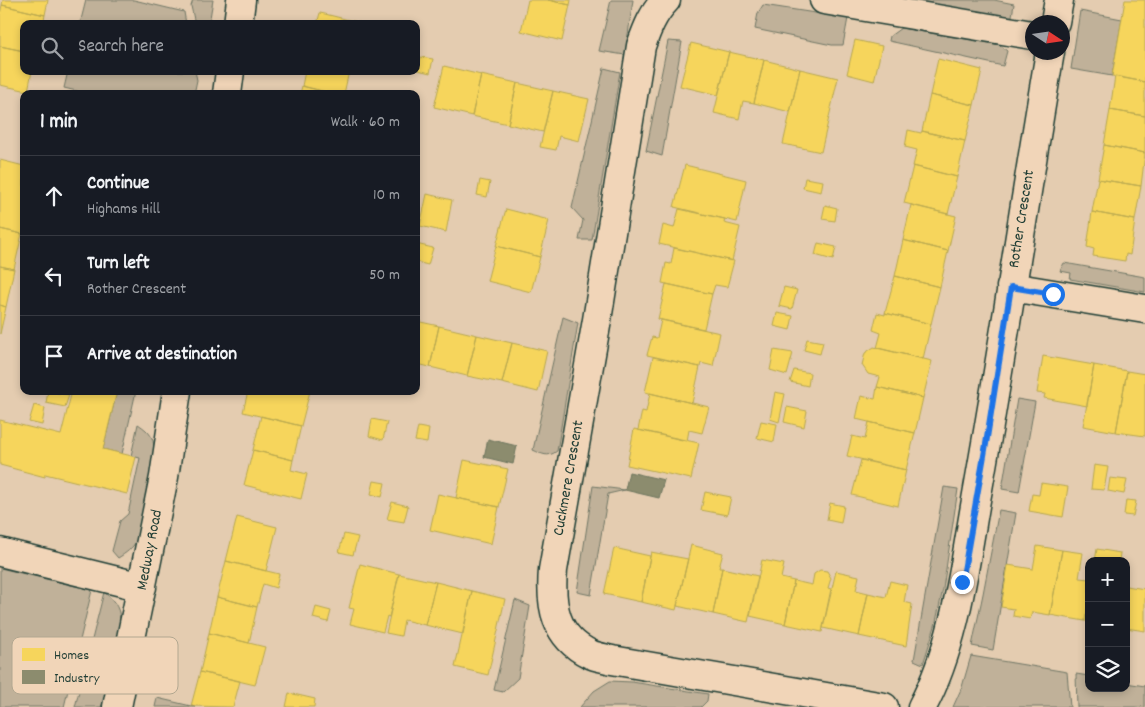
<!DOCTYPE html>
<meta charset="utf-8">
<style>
:root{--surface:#171b24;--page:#20242c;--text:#f1f3f6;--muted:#9ea1a6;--line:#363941}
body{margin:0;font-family:Dekko,sans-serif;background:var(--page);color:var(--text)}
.controls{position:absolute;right:15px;bottom:15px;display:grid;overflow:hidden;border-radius:10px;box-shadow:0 2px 8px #0003}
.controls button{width:45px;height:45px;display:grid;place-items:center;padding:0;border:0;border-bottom:1px solid var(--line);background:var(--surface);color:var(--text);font:25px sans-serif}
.compass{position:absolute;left:1025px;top:15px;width:45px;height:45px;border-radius:50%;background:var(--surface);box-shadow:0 2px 8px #0003;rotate:102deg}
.stop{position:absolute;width:15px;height:15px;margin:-11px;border:4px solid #1a73e8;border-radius:50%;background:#fff}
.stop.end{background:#1a73e8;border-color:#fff;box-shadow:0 1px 5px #0008}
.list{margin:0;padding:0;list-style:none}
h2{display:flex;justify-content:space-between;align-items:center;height:65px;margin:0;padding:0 20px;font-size:21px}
h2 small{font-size:16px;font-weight:400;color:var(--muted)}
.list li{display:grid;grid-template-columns:32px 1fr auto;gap:15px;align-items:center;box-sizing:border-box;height:80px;padding:0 20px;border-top:1px solid var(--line)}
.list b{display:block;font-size:19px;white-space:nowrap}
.list p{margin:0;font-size:16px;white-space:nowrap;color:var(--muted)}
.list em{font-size:16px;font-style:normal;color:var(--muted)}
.icon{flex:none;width:28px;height:28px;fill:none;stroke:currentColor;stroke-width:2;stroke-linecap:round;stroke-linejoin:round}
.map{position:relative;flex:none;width:1145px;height:707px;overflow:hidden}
.search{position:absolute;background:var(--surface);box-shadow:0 2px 8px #0003;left:20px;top:20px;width:400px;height:55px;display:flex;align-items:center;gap:12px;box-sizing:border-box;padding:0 18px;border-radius:10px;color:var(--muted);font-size:19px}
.panel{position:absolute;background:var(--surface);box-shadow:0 2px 8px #0003;left:20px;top:90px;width:400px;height:305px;border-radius:10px}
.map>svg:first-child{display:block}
.green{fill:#c0b199;stroke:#707766}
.homes{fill:#f6d55c;stroke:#b6a750}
.industry{fill:#8c8c6e;stroke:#6b745d}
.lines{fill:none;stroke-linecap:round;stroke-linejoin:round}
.minor-casing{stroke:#1f3d34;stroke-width:31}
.minor{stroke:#f1d5b8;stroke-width:28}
.route{stroke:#1a73e8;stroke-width:6}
.labels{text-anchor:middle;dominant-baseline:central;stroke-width:5;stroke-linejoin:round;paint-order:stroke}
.street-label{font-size:16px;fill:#1f3d34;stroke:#f1d5b8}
.key{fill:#f1d5b8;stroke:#b2a790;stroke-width:1}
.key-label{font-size:14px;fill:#1f3d34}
</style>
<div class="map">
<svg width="1145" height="707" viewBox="0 0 1145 707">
<rect width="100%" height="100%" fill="#e4ccb0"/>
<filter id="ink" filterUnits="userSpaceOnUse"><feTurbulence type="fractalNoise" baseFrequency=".02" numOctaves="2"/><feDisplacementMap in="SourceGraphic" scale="10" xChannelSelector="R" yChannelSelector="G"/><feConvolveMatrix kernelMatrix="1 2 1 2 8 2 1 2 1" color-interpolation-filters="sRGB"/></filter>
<g filter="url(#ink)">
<path class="green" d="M86 0H134L184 12 186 24H80Z
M193 0H213L209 24H195L191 6Z
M611 0H633L625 55 599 51Z
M905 0H994L1014 4 1012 16 1006 17Z
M763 5 848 18 843 45H832L755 29 758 13Z
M1080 11 1122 19 1112 76 1071 69Z
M901 28 1000 45 1007 51 1003 66 889 41 890 36Z
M668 41 682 42 662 156 646 151Z
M604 68 620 72 592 240H579L583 220 572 208Z
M68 71H195L197 80 194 94H89L64 88Z
M1064 263 1145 277V292L1070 279 1071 273 1060 271Z
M563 317 578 323 557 451C548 458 542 454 533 450Z
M117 391H136L122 454 103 449Z
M1017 399 1035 402 1019 492 1002 489Z
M138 424C144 428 151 433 153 441 157 453 142 526 137 540 132 549 126 553 118 558L112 551 120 521 128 514 140 458 131 456Z
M593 486 625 490 608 494 591 595 577 592Z
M944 487 958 489 943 589 935 626 923 664 914 660Z
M999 510 1016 513 993 650 972 646 983 594Z
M0 568 92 590 64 707H0Z
M104 592C116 602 121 610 120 626L104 700 101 707H75Z
M515 600 530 606 518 678 503 692 494 690Z
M971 656 1067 672 1070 707H953L962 687Z
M1076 674 1089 676V688H1126V683L1145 686V707H1077Z
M610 681 632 682 708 694 707 701 701 707H580L594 691Z
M157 698 191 706 195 707H155Z"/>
<path class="homes" d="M3 0H48L45 15 2 5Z
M528 0H548L570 5 562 41 521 31Z
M548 0H571L570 5Z
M1125 0H1145V82L1112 76Z
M2 5 45 15 43 24H24V51L0 46V15Z
M320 13 325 14 361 23 317 24Z
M855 40 882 46 874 81 847 74Z
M691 43 729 52 718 95 680 86Z
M0 46 24 51V71H32L28 91 0 85Z
M729 52 764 60 754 103 743 101 739 119 714 113Z
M421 57 433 59 430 73 418 70Z
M938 59 982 70 974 105 930 95Z
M764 60 800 69 790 112 754 103Z
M444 66 481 75 472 116 434 107Z
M800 69 838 78 821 152 783 144Z
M305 71H349L344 94H334L302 86Z
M481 75 517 83 508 124 472 116Z
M1115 76 1145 82V116L1110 110Z
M517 83 553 91 543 132 508 124Z
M302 86 334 94H300Z
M553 91 589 99 579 141 559 136 556 150 540 147Z
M930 95 974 105 965 141 922 131Z
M1110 110 1145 116V153L1104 145Z
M908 130 921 133 922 131 965 141 957 177 913 166 917 150 905 147Z
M1104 145 1145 153 1141 186 1098 179Z
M0 160 24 166V229L22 234 0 229Z
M685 165 746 180 737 222 674 207Z
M913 166 957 177 948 214 904 203Z
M805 178 823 181 821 192 803 188Z
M1098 179 1141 186 1135 220 1092 212Z
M480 180 490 182 487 197 477 195Z
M427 194 452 200 446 232 420 226Z
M825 205 837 208 835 221 822 219Z
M911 205 956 216 948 251 903 240Z
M506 209 549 220 540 257 496 246Z
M679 209 725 219 724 223 740 227 732 261 659 244 663 225 674 228Z
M1092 212 1135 220 1130 255 1126 254 1125 261 1093 256 1094 249 1087 247Z
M0 229 22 234 14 269 0 266Z
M903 240 948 251 940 287 895 276Z
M818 243 836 247 833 260 815 255Z
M416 244 433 248 428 265 416 262Z
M496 246 540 257 531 292 487 281Z
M674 248 734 261 727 287 715 285 712 294 662 283 666 263 671 264Z
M0 266 14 269 6 307 0 305Z
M895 276 940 287 931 324 885 313Z
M666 284 712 294 704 329 658 319Z
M784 287 797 290 792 309 779 306Z
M0 305 6 307 0 334Z
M777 313 793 316 790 330 774 326Z
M877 313 885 315V313L931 324 923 359 877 348 881 333 873 330Z
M661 320 720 333 713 366 701 363 700 367 647 355 652 337 657 338Z
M416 321 439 326 430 367 417 364 416 368Z
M439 326 477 335 467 376 430 367Z
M477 335 512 343 502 383 467 376Z
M807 339 823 342 820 354 804 350Z
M512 343 547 351 538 392 502 383Z
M874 347 932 361 923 398 877 387 880 377 868 374 862 365 865 353Z
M774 350 793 353 787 375 770 370Z
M1043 356 1094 365 1087 406 1044 398 1045 394 1037 393Z
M653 357 700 367 692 403 645 392Z
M1094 365 1127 371 1116 432 1083 426Z
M794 370 810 373 808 386 790 382Z
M1127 371 1145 374V436L1116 432Z
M877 387 923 398 915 433 856 419 861 396 875 399Z
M48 391 69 395 65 407 46 403Z
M72 391H117L103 449 136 457 127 494 45 474V477L0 465V420L61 435Z
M248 391H310L301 426 243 412Z
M775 392 785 394 779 422 770 419Z
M650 393 709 407 702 433 689 430 687 441 638 430 642 411 646 412Z
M34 405 45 408 42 425 29 422Z
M787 407 807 411 804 427 784 422Z
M261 416 301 426 293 460 253 450Z
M372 419 387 422 383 440 369 436Z
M761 421 777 424 774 442 757 438Z
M869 422 915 433 906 470 847 456 852 436 865 439Z
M418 427 429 429 427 443 415 441Z
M634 429 699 443 691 479 627 465Z
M253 450 293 460 291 470 307 474 301 499 244 485Z
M464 460 508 469 499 507 456 498Z
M861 460 906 470 898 506 852 495Z
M1094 465 1108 467 1104 490 1091 489Z
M1110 478 1127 480 1124 494 1108 491Z
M374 481 385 483 382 497 371 494Z
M1041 483 1068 487 1063 517 1029 511 1032 494 1039 495Z
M705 492 731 497 727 515 701 510Z
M438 494 499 507 491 544 430 530Z
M1126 500 1136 501 1133 516 1124 515Z
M392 502 408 506 404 522 387 519Z
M830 503 844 506 841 523 827 520Z
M237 517 277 527 266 571 226 561Z
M344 534 358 537 353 555 339 552Z
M691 545 723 553 719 568H722L713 614 677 606Z
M1037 546 1062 550 1050 615 1032 612 1030 619 1013 616 1014 609 1001 607 1008 565 1033 569Z
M614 548 650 556 641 602 604 594Z
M1097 549 1120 553 1119 561H1095Z
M1062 550 1083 553 1079 578 1089 579V600L1085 621 1050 615Z
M651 552 688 559 676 610 641 602Z
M762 560 784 564 781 578 794 581 785 624 750 616Z
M226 561 279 574 276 588 263 584 257 607 217 597Z
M360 564 399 574 389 617 387 616 383 632 350 624 354 609 349 608Z
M722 568 758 576 748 622 713 614Z
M820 570 827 571 831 578 828 588 831 589 822 632 785 624 794 581 812 585 814 574Z
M836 571 859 576 856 590 868 593 859 636 823 628Z
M399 574 436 582 425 625 404 620 401 636 386 633Z
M890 581 907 585 904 602 912 604 906 646 859 636 868 593 886 597Z
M436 582 472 591 463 634 425 625Z
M1126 586 1145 589V631L1126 628Z
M472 591 505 599 488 675 455 667Z
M217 597 257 607 249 643 209 633Z
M1089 600V622L1085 621Z
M316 607 331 611 328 622 313 618Z
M209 633 265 647 255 685 200 672Z
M200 672 240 681 233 707 191 706Z
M289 693 315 699 314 707H286Z"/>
<path class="industry" d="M488 439 517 446 513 464 484 457Z
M629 472 664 480 659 498 625 490Z"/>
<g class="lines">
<g class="minor-casing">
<path id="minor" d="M666 0C653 13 647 29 641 46L597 320 553 570C550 606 555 637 590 654 596 657 605 658 612 660L884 707
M824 0 1032 35
M1055 22 1059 0
M238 24 241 0
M227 94 230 71
M1011 287 1145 309
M0 552 142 587
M117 707 164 477 177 391
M922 707C957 642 965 560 978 489 1004 344 1025 198 1050 52"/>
</g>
<use href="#minor" class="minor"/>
</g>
</g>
<g class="lines" filter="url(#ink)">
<path class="route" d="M962 582 986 444 1011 287 1053 294"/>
</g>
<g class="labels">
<g class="street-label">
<text transform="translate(1022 219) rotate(-81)">Rother Crescent</text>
<text transform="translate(569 478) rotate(-80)">Cuckmere Crescent</text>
<text transform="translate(150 550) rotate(-79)">Medway Road</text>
</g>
</g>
<rect x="12" y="637" width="166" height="57" rx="8" class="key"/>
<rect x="22" y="648" width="23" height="13" fill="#f6d55c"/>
<rect x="22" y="670" width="23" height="14" fill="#8c8c6e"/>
<g class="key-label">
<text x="54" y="659">Homes</text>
<text x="54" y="682">Industry</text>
</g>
</svg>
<div class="controls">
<button>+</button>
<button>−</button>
<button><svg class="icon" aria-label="layers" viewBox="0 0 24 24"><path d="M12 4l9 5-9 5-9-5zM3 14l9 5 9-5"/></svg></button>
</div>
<svg class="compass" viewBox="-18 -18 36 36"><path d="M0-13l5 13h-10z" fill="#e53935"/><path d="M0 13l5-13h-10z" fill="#9ea1a6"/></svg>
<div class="stop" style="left:1053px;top:294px"></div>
<div class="stop end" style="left:962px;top:582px"></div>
<div class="search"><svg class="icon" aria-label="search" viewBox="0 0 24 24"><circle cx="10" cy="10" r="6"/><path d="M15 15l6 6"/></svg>Search here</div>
<section class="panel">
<h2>1 min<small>Walk · 60 m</small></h2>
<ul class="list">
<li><svg class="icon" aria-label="ahead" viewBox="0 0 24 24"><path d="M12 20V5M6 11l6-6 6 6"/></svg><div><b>Continue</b><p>Highams Hill</p></div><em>10 m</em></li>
<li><svg class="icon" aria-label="left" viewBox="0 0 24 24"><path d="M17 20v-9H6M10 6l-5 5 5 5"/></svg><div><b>Turn left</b><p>Rother Crescent</p></div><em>50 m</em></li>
<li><svg class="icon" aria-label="arrive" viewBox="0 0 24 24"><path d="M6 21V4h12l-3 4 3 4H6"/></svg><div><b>Arrive at destination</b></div></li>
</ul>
</section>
</div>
